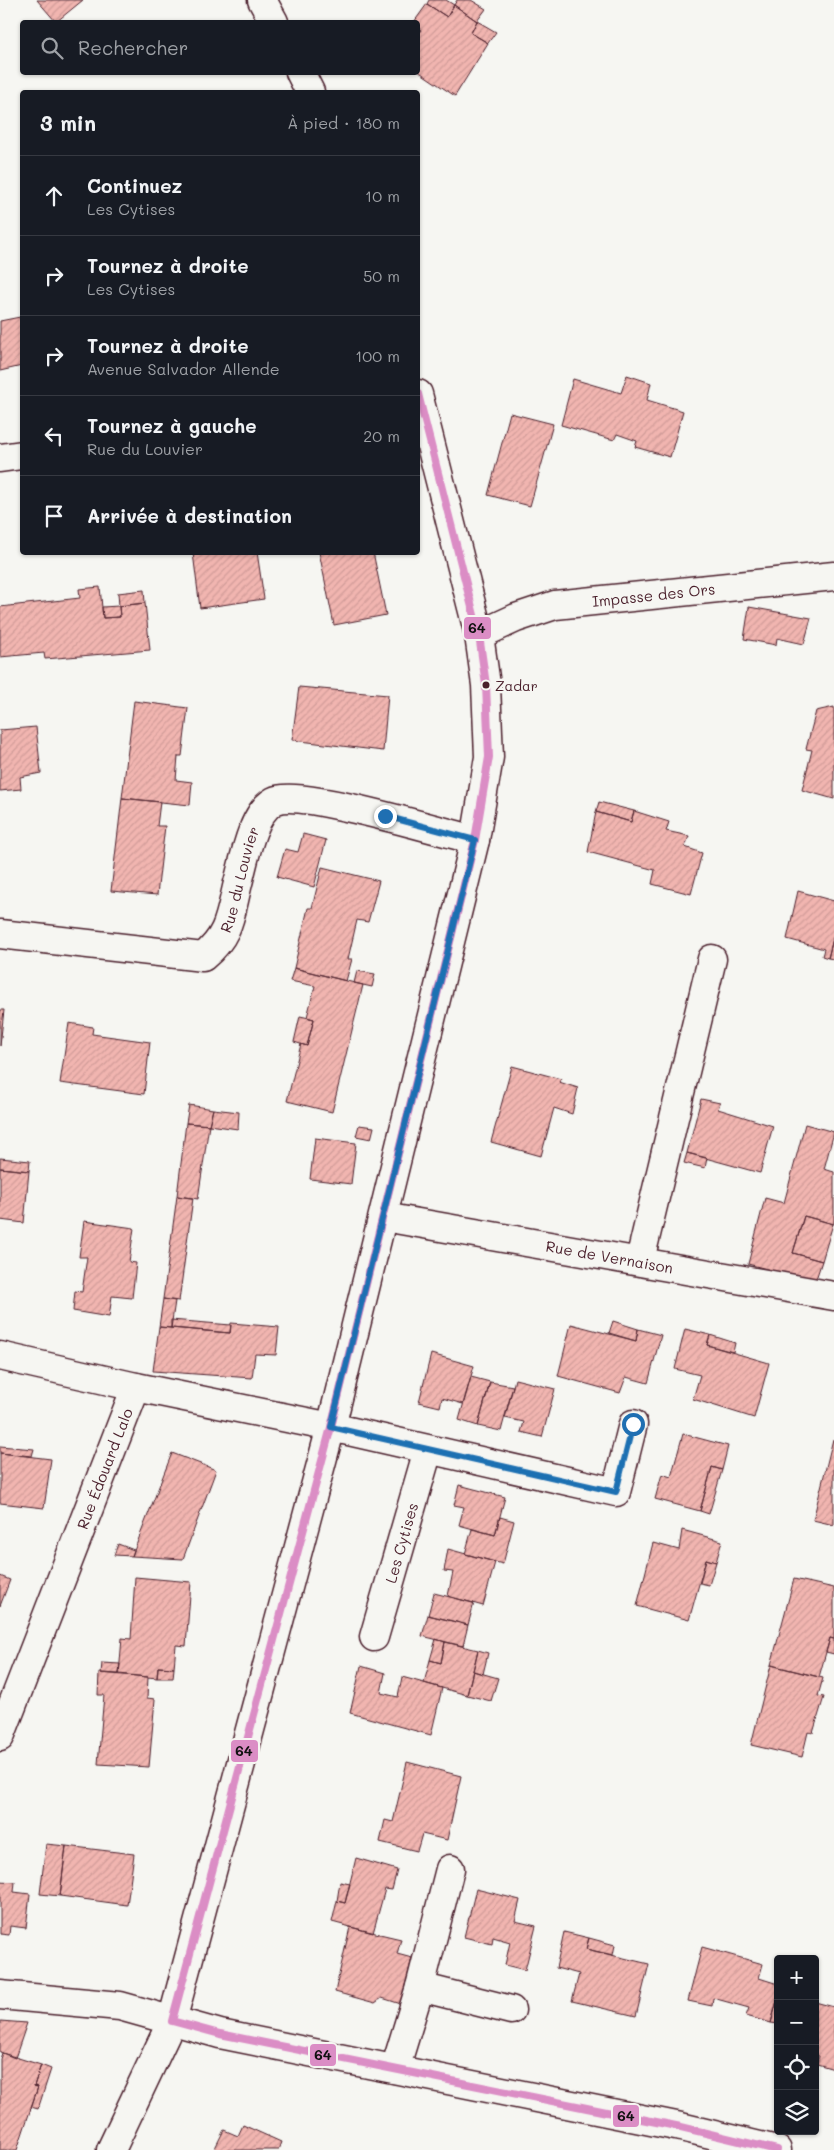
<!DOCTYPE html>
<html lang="fr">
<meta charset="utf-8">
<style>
:root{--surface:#171b24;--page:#242831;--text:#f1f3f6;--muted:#9ea1a6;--line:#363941}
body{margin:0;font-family:Mali,sans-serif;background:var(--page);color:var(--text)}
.controls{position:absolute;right:15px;bottom:15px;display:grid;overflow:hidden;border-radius:5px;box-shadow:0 1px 4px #0004}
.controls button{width:45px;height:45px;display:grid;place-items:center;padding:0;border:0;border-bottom:1px solid var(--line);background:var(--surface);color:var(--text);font:25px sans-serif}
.stop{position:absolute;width:15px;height:15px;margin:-11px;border:4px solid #1f6fb2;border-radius:50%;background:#fff}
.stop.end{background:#1f6fb2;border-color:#fff;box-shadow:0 1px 5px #0008}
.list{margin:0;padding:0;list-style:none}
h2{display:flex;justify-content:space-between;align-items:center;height:65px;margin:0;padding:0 20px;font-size:21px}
h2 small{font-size:16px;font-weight:400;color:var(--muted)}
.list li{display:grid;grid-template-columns:32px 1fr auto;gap:15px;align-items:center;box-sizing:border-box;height:80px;padding:0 20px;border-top:1px solid var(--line)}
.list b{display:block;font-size:19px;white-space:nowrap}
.list p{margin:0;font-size:16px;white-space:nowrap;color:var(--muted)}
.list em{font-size:16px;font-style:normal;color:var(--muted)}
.icon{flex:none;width:28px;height:28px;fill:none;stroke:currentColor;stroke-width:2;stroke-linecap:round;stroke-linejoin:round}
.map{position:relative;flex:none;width:834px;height:2150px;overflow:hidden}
.search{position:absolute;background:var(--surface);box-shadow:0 1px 4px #0004;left:20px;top:20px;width:400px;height:55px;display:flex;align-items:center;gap:12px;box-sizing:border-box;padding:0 18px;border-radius:5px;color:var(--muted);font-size:19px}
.panel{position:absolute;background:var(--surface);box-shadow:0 1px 4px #0004;left:20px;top:90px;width:400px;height:465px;border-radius:5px}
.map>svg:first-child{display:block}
.building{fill:url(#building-hatch);stroke:#4a1f2b}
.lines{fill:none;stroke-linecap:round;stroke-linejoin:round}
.minor-casing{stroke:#4a1f2b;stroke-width:31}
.minor{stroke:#f6f6f2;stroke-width:28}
.bus-1-casing{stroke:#f6f6f2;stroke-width:11}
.bus-1{stroke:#db8dc5;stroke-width:8}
.route{stroke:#1f6fb2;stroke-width:6}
.bus-dot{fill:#4a1f2b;stroke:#f6f6f2;stroke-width:2}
.labels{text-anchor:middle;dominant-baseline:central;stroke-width:4.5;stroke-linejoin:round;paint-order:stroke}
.bus-label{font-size:14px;fill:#4a1f2b;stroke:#f6f6f2;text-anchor:start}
.street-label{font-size:15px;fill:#4a1f2b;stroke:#f6f6f2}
.line-badge{stroke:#f6f6f2;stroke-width:2}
.pale-badge-label{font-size:14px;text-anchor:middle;font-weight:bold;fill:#111}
</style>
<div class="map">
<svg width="834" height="2150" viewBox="0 0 834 2150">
<defs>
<pattern id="building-hatch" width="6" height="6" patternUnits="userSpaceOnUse" patternTransform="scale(1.25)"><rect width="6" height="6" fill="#f1b5b0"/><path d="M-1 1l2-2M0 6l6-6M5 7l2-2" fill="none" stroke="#d09b98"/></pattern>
</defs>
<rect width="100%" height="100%" fill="#f6f6f2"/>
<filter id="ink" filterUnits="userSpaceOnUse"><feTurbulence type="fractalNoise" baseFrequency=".02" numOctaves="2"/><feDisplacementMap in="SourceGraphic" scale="10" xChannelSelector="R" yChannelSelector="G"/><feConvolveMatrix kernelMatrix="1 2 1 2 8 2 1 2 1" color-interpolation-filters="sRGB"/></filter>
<g filter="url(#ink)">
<path class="building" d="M37 0H83L56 22Z
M429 0H446L454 5 447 17 427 4Z
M457 0H471L486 9 477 21 454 5Z
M427 4 447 17 454 5 477 21 471 33 488 43 455 96 418 71V34L421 30 418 27V22H414Z
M477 21 496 32 488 43 471 33Z
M20 317 22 329V366L0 371V321Z
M627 375 651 383 647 400 683 411 670 457 635 447 637 441 617 434 614 440 561 425 573 379 621 393Z
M510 413 553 424 530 506 488 495Z
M218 552H257L264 599 200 608 193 553Z
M319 552H373L386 615 334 625Z
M100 587 103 618 120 617 119 606 145 603 150 650 45 659 44 653 0 657V607L80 598 79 589Z
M144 590 145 603 119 606 118 593Z
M119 606 120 617 103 618 102 607Z
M749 607 811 618 804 644 777 638 776 645 744 639Z
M299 687 388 695 383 751 292 740Z
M134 701 188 708 182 756H178L176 780 192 782 190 805 122 798Z
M834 707V799L802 790 812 750 806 749 816 711Z
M36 727 41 773 20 777 21 789 0 791V730Z
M122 798 160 802 157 826H165L157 895 111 891Z
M599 802 634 811 631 822 596 812Z
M634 811 669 822 666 831 689 836 685 847 702 853 691 894 652 884 655 870 588 852 596 812 631 822Z
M303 834 326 840 314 887 277 877 285 849 298 852Z
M322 867 379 881 368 922 357 920 348 959H352L346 981 294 968 308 908H312Z
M798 891 834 901V935L828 958 822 956 824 949 787 939Z
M834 935V959L828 958Z
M294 968 363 985 332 1112 287 1101 301 1044 307 1046 314 1019 307 1017 315 986 290 981Z
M357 971 375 974 372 987 354 983Z
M0 1010H4L0 1046Z
M300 1016 314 1019 307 1046 294 1042Z
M69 1023 93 1027 92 1034 150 1042 144 1094 60 1083Z
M512 1066 561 1079 559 1082 578 1088 572 1114 554 1108 541 1156 491 1142Z
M701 1099 720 1103 718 1109 773 1126 760 1173 687 1153Z
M189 1105 213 1109 209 1125 186 1123Z
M213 1109 239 1112 238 1129 209 1125Z
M186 1123 209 1125 198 1199 177 1196Z
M805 1124 834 1132 824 1169 834 1172V1224L804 1216 793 1253 822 1261 815 1282 748 1264 765 1198 784 1203Z
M359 1125 374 1127 371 1139 356 1136Z
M315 1138 356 1143 351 1184 310 1179Z
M687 1153 707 1158 705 1168 684 1163Z
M0 1158 30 1161 29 1171 0 1168Z
M0 1168 29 1171 24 1223 0 1220Z
M177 1196 193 1198 179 1301 163 1299Z
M804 1216 833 1224 822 1261 793 1253Z
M84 1221 134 1228 129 1262 136 1263 132 1298 112 1296 109 1317 73 1311 75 1291 82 1292 87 1257H79Z
M163 1299 175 1301 171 1328 159 1327Z
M171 1320 231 1325 230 1333 171 1328Z
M613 1321 638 1329 636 1341 609 1333Z
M231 1323 279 1327 276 1355 255 1354 252 1378 153 1371 159 1327 230 1333Z
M571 1324 636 1341 638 1329 661 1335 648 1383 626 1377 620 1393 558 1376Z
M685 1329 710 1335 707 1345 769 1363 754 1418 693 1399 700 1375 675 1369Z
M710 1335 735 1343 733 1352 707 1345Z
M431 1354 474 1366 463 1404 442 1398 440 1407 419 1402Z
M471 1377 490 1382 478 1426 459 1420Z
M515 1379 555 1389 542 1437 521 1432 524 1422 505 1418Z
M490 1382 513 1386 501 1431 478 1426Z
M683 1434 728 1446 722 1470 712 1467 700 1511 655 1499 662 1474 671 1477Z
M833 1439H834V1525L813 1520Z
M0 1446 34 1449 32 1456 0 1453Z
M0 1453 51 1459 44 1508 0 1503Z
M172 1453 216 1470 183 1559 132 1556Z
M712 1467 722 1470 709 1514 700 1511Z
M459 1485 505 1497 495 1535 459 1525 464 1507 454 1505Z
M500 1517 514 1521 503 1564 465 1554 472 1529 495 1535Z
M682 1530 722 1541 716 1562 706 1559 689 1620 637 1606 653 1543 679 1550Z
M118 1544 134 1550 132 1556 114 1555Z
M448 1549 495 1562 483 1606 448 1596 453 1572 444 1571Z
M706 1559 716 1562 709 1585 700 1583Z
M0 1576 10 1580 0 1606Z
M135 1577 191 1582 186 1646 176 1645 174 1668 158 1667 157 1678 119 1674 122 1638 131 1639Z
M794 1579 834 1588V1639L830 1638 819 1677 771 1665Z
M434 1593 474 1603 468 1625 428 1615Z
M428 1615 468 1625 463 1646 422 1636Z
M830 1638 834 1639V1654L826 1652Z
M436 1639 445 1642 441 1663 430 1660Z
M445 1642 478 1650 467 1695 424 1683 430 1660 441 1663Z
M478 1650 488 1653 483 1674 473 1671Z
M102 1663 120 1664 119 1674 101 1673Z
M771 1665 823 1678 818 1696 824 1697 813 1733 808 1732 802 1757 751 1745Z
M361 1666 385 1673 381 1693 398 1697 402 1677 442 1688 431 1735 350 1713Z
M158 1667 174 1668 173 1678H157Z
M473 1671 498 1678 491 1701 467 1695Z
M99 1673 148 1677 147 1698 155 1699 149 1767 98 1764 104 1695H98Z
M407 1762 461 1776 447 1840 422 1834 417 1851 380 1842 385 1820 393 1822Z
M46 1844 66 1846 60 1896 40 1894Z
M66 1846 134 1854 127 1905 60 1896Z
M356 1858 397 1870 392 1890 385 1889 373 1933 332 1922 337 1901 345 1903Z
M0 1881 15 1882 14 1892 30 1894 26 1928 10 1926 9 1935 0 1934Z
M340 1882 350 1884 345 1903 337 1901Z
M476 1889 520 1900 515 1921 536 1926 525 1970 505 1965 510 1942 493 1937 492 1944 464 1937Z
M350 1927 401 1939 397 1954 412 1958 401 2004 382 1998 375 2003 335 1992Z
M564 1932 589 1938 586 1949 649 1964 636 2016 572 2001 579 1974 556 1968Z
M589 1938 615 1945 613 1955 586 1949Z
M702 1947 763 1964 759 1978 778 1984V1997L771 2023 746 2016 749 2008 713 1998 712 2006 688 2001Z
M778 1997V2024L771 2023Z
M815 2002 834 2007V2069L817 2064 819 2056 815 2055Z
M0 2021 27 2023 15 2058 0 2052Z
M2 2053 41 2065 34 2086 38 2087 17 2150H0V2059Z
M41 2065 51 2069 38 2109 31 2107 38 2087 34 2086Z
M243 2125 281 2142 278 2150H214L224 2130 238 2136Z"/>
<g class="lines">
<g class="minor-casing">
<g id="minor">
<path d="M262 0 274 22"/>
<path d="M300 72 310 92"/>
<path d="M0 458 22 455"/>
<path id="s1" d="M479 635 516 618 555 605 834 576"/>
<path id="s2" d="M0 934 203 957C230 935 230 915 238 883 244 861 252 813 274 801 298 788 442 832 475 840"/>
<path id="s3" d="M384 1217 834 1296"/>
<path d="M640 1260 712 959"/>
<path d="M0 1356 136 1387"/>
<path id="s4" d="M374 1637 428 1450"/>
<path id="s5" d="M0 1737 136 1387 331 1427 616 1492 633 1424"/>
<path d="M420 1987 511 2010"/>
<path d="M0 1995 120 2006 220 2034 681 2127 777 2150"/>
<path d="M395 2069 420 1987 450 1869"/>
<path d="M111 2150 172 2021 331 1427 475 840 489 757 486 685 479 635 418 394"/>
</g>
</g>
<use href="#minor" class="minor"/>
<g class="bus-1-casing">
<path id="bus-1" d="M172 2021 331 1427 475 840 489 757 486 685 479 635 418 394
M172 2021 220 2034 681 2127 777 2150"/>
</g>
<use href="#bus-1" class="bus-1"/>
</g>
</g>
<g class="lines" filter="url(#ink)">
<path class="route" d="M385 816 475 840 331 1427 616 1492 633 1424"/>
</g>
<circle class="bus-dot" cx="486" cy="685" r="4.5"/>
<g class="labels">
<g class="bus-label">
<text x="495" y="685">Zadar</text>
</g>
<g class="street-label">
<text stroke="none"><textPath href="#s1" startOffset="181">Impasse des Ors</textPath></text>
<text stroke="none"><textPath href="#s2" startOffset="292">Rue du Louvier</textPath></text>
<text stroke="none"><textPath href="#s3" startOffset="229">Rue de Vernaison</textPath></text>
<text stroke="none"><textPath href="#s5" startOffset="288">Rue Édouard Lalo</textPath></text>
<text stroke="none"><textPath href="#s4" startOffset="98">Les Cytises</textPath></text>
</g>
</g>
<g class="line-badge">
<rect x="463" y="616" width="29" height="24" rx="5" fill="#db8dc5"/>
<rect x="230" y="1739" width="29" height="24" rx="5" fill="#db8dc5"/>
<rect x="309" y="2043" width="28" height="24" rx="5" fill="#db8dc5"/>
<rect x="612" y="2104" width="28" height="24" rx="5" fill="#db8dc5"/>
</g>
<g class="pale-badge-label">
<text x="477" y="633">64</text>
<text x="244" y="1756">64</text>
<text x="323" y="2060">64</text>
<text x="626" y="2121">64</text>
</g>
</svg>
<div class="controls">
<button>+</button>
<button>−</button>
<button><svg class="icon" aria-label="locate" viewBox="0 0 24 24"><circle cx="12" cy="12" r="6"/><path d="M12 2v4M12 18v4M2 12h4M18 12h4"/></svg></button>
<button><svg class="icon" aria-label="layers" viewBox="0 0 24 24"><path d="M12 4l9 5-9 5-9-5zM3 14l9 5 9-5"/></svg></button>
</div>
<div class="stop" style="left:633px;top:1424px"></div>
<div class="stop end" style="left:385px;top:816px"></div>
<div class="search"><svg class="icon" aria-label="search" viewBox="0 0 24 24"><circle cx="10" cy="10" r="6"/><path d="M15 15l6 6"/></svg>Rechercher</div>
<section class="panel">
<h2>3 min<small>À pied · 180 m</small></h2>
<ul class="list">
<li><svg class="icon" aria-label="ahead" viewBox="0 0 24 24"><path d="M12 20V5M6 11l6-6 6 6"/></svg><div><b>Continuez</b><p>Les Cytises</p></div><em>10 m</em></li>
<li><svg class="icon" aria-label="right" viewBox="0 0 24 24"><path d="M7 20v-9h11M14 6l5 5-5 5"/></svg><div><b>Tournez à droite</b><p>Les Cytises</p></div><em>50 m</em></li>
<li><svg class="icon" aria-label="right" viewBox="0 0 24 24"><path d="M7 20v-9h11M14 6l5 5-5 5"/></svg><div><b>Tournez à droite</b><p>Avenue Salvador Allende</p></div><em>100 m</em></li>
<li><svg class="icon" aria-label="left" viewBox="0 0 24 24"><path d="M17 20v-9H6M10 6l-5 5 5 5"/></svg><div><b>Tournez à gauche</b><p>Rue du Louvier</p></div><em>20 m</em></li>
<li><svg class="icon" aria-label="arrive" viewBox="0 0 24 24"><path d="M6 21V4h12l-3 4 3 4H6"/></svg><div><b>Arrivée à destination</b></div></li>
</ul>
</section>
</div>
